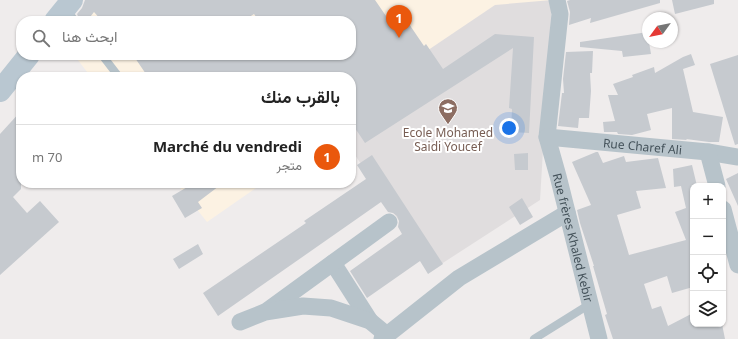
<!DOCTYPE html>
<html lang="ar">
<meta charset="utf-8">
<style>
:root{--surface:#fff;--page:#f2f2f2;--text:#222;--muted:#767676;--line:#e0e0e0;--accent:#ea580c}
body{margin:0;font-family:"Noto Sans",Vazirmatn,sans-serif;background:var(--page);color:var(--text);direction:rtl}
.controls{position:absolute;right:12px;bottom:12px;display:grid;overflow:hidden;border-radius:8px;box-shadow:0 1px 3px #0004}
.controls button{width:36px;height:36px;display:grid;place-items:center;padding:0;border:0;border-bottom:1px solid var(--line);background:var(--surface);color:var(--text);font:20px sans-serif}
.compass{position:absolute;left:642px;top:12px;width:36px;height:36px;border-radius:50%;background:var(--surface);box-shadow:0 1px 3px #0004;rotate:237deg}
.you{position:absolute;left:509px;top:128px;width:14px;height:14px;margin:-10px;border:3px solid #fff;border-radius:50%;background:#1a73e8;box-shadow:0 0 0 6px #1a73e833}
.badge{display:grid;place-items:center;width:26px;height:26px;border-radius:50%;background:var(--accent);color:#fff;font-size:13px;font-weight:700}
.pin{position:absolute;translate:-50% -33px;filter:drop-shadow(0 1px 2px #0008)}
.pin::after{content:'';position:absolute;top:21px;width:14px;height:12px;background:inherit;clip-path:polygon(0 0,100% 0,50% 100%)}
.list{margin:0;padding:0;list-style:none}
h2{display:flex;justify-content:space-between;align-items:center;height:52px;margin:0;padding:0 16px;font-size:17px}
h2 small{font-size:13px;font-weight:400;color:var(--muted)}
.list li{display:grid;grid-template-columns:26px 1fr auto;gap:12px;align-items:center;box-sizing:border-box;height:64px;padding:0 16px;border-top:1px solid var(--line)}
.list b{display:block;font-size:15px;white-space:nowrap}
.list p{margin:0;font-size:13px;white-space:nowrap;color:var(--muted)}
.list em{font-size:13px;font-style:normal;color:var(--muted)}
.icon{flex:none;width:22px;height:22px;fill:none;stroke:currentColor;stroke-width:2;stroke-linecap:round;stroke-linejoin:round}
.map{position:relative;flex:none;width:738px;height:339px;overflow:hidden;direction:ltr}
.search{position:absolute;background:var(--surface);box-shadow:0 1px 3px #0004;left:16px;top:16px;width:340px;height:44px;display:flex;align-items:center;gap:10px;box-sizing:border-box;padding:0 14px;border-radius:16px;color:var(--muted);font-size:15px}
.panel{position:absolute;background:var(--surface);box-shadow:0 1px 3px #0004;left:16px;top:72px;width:340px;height:116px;border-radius:16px;direction:rtl}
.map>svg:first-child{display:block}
.commercial{fill:#fcf2e3}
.education{fill:#e0ddde}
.building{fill:#c6cacf}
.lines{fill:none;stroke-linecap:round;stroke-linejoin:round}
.lane{stroke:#b7c3ca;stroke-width:8}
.street{stroke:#b7c3ca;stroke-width:17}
.secondary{stroke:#b9c7d1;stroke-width:22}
.labels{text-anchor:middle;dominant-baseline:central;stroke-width:4;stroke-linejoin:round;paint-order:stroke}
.education-label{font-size:12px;fill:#785e54;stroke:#fff}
.street-label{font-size:12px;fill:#44525a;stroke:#fff}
</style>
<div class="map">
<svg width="738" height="339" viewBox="0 0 738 339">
<rect width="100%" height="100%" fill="#efecec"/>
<path class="commercial" d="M90 0H552L351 102V77H91L74 55H351V21H77Z
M176 183H263L207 222Z"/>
<path class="education" d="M552 0 540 200 432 270 351 149V102L495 5Z"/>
<path class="building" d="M85 0H375L395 29 407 21 424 46 426 44 443 69 495 34 534 37 529 133 511 132 512 109 509 108 513 48 365 143 351 122V77H148L133 55H351V21H259L254 14 243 21H102L94 12 87 21H80L77 14 82 8Z
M570 0H660V3L590 23 591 18 569 25 570 12 567 1Z
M672 0H714V4L675 14Z
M648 32V42H649L651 54 623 57 622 51 580 47V42Z
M593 51 592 73H590L591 91 589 118H579L578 128 558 126 562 93H564L563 79 566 52Z
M691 54 695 65 683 69 693 112 723 117 719 142H709L686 139 687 140 672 139V108L647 114 651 130 632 135 618 134 617 132H604L603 122 615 121 608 95H618L613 84 633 77 632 75 654 67 655 73 683 57Z
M738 55V144L735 145 710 64Z
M21 111V189L13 197 27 213 40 201 59 222 0 275V134Z
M596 152H598L603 163 624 156 626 162 658 158 666 188 636 191 641 208 617 215 629 255 686 240 675 212 686 208 681 186 674 187 673 169 692 165 697 186H693V287L672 293 667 276 644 284 652 309 661 306 668 326 693 313V324H722L725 339H613L605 315 607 314 593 266H594L580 223 577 210 591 205 572 162Z
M528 153V170H515L514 154Z
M372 155 443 264 428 274 420 261 367 298 350 271 402 234 398 227 399 221 397 216 393 213 388 212 381 202 218 316 203 293 306 223 304 221 366 179 357 165Z
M738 173V206L726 179Z
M194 183H223L198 202 202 208 185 218 172 196Z
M522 198 533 217 520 225 509 207Z
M198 244 203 254 179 269 173 259Z"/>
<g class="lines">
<path class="lane" d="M66 9 75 21
M102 55 119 77
M534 339 590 304"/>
<g class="street">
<path id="s1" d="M557 0 560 14 547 137 558 176 599 339"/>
<path id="s2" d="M547 137 708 152 738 157"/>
<path d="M708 152 717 186"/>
<path d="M723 209 738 265"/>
<path d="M333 263 370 321"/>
<path d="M268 310 389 222"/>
<path d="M240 322 265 312 303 306 331 308 370 321 387 335"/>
<path d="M382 339 459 278 567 213"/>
</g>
<path class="secondary" d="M55 21 72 0
M0 91 29 55"/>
</g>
<defs>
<g id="school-pin" transform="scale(1)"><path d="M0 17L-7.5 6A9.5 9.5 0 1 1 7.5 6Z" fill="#8d6e63" stroke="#fff"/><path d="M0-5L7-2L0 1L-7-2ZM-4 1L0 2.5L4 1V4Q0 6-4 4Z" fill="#fff"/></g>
</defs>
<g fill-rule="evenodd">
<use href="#school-pin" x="448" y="108"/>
</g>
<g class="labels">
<g class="education-label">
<text x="448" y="132">Ecole Mohamed<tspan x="448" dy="14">Saidi Youcef</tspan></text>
</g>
<g class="street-label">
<text stroke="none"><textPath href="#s2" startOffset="96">Rue Charef Ali</textPath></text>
<text stroke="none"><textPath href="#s1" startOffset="242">Rue frères Khaled Kebir</textPath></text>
</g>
</g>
</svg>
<div class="controls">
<button>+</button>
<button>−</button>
<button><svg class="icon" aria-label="locate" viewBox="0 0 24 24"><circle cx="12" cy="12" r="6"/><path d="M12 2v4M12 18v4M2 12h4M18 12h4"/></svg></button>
<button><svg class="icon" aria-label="layers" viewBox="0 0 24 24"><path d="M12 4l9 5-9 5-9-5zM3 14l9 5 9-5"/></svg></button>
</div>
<svg class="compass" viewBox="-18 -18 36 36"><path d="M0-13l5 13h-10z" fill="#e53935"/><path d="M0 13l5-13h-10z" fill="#767676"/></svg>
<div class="you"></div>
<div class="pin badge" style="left:399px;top:38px">1</div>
<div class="search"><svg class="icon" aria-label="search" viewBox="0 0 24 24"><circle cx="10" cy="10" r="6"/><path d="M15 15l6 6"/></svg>ابحث هنا</div>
<section class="panel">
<h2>بالقرب منك<small></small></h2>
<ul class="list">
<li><span class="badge">1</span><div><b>Marché du vendredi</b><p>متجر</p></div><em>70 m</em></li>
</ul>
</section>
</div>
